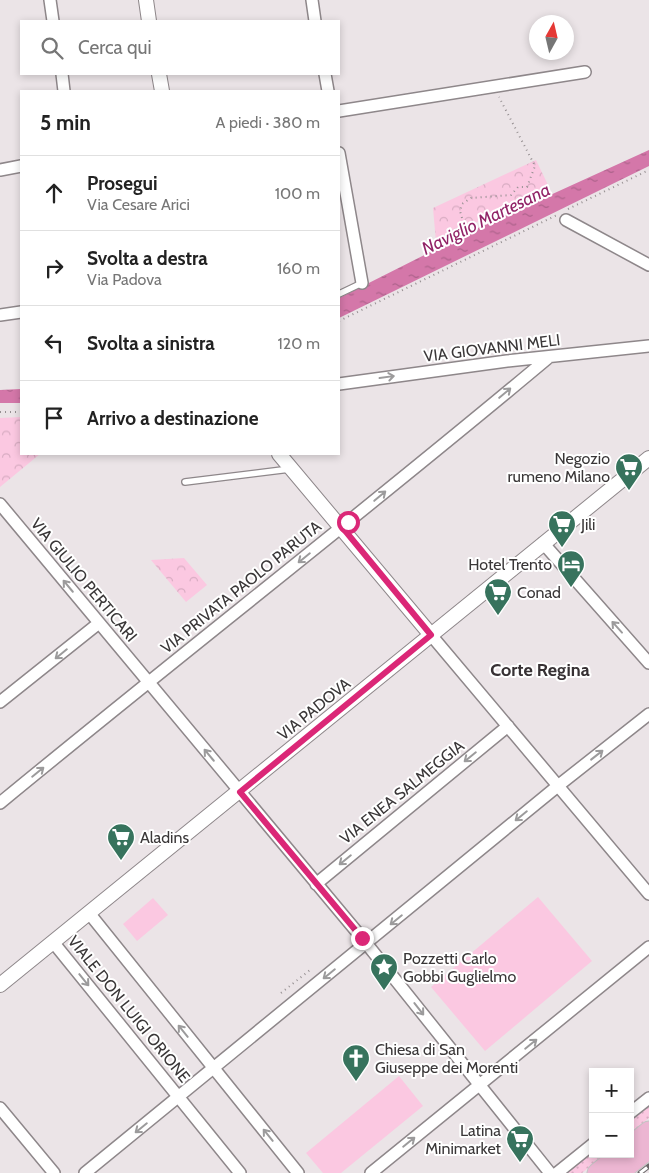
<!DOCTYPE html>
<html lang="it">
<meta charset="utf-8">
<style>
:root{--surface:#fff;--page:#f2f2f2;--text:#222;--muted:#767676;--line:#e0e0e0}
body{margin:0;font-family:Cabin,sans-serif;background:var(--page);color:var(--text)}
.controls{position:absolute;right:15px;bottom:15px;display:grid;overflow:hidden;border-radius:0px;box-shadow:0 2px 8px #0003}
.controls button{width:45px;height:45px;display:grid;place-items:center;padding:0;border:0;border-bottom:1px solid var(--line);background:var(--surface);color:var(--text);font:25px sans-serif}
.compass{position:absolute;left:529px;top:15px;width:45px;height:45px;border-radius:50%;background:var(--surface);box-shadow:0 2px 8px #0003;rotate:8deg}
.stop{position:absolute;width:15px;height:15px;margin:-11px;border:4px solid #db2777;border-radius:50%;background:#fff}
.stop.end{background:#db2777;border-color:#fff;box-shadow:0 1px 5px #0008}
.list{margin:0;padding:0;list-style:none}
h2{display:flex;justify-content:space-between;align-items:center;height:65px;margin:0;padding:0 20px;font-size:21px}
h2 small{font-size:16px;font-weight:400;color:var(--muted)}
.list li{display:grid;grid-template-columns:32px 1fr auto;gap:15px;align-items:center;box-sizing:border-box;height:75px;padding:0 20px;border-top:1px solid var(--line)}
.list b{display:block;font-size:19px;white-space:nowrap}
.list p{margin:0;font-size:16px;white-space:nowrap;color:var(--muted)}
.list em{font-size:16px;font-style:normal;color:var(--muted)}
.icon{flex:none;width:28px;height:28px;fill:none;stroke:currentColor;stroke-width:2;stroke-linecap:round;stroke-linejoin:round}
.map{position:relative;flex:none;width:649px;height:1173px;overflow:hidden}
.search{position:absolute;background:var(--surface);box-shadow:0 2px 8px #0003;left:20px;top:20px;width:320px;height:55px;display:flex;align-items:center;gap:12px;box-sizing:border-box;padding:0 18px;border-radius:0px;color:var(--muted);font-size:19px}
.panel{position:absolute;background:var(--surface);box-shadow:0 2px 8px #0003;left:20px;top:90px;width:320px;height:365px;border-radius:0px}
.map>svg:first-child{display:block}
.grass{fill:url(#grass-dots)}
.park{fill:url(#park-crowns)}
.garden{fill:#fbc8e1}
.water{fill:url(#water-ripples)}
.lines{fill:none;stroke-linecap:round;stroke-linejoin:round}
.service-casing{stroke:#8e878a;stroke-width:8}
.minor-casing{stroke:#8e878a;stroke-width:14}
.tertiary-casing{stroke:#8e878a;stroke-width:16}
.trunk-casing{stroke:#c4c3c3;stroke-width:21}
.path{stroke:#969092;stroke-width:2;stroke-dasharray:1 4;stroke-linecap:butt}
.service{stroke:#fff;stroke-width:5.5}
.minor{stroke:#fff;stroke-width:11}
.tertiary{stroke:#fff;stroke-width:14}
.trunk{stroke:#ecb6d2;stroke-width:19}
.rail-casing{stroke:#6c686a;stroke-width:5}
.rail{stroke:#fff;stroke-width:3;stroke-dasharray:9;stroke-linecap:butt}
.oneway{stroke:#9c9b9c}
.route{stroke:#db2777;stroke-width:6}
.labels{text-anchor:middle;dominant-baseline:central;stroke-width:4;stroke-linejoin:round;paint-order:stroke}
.street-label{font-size:16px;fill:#3a3738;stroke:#fff}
.poi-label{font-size:16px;fill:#3a3738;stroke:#fff;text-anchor:start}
.water-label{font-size:18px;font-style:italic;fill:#912367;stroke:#fff}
.neighbourhood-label{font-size:18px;font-weight:bold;fill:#373134;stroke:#fff}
</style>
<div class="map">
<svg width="649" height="1173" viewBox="0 0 649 1173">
<defs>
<pattern id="grass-dots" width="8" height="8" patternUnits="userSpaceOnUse" patternTransform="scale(1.25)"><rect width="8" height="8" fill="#fbc8e1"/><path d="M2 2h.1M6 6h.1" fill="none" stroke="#d8acc2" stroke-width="1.8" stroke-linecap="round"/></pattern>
<pattern id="park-crowns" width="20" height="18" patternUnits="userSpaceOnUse" patternTransform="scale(1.25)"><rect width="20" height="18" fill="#fbc8e1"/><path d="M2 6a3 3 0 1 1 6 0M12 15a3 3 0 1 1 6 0" fill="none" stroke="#d8acc2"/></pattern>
<pattern id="water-ripples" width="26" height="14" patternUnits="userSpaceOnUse" patternTransform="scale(1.25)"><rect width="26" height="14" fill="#d477a9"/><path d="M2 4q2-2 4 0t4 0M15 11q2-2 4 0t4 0" fill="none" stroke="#ad628b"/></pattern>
</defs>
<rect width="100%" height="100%" fill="#ebe4e7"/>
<path class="grass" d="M649 1106V1118L630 1133V1122Z
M593 1152V1154H605L582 1173H568Z"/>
<path class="park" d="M536 160 549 187 436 242 433 208Z
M21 417V454H40L0 487V418Z
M184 558 207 585 186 602 151 560Z"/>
<path class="garden" d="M538 897 592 961 485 1051 431 987Z
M153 898 168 915 137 941 123 924Z
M399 1076 423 1106 341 1173H323L306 1153Z"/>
<path class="water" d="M649 150V166L339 318V298L480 227Z
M21 389V403H0V390Z"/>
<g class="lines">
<g class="service-casing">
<path id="service" d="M339 294 362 283
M185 482 290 469"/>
</g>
<g class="minor-casing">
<path id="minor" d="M50 0 53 21
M312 0 315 21
M62 74 64 91
M325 74 328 91
M339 111 585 72
M339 153 362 283
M0 170 21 166
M566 220 649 265
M0 315 21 312
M339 384 507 361 649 346
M0 504 362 938 550 1173
M543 543 649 663
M431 635 649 894
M0 702 99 623
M0 803C182 653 368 509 548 358
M316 884 508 726
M89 913 298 1173
M53 942 240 1173
M0 1108 54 1173
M630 1113 649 1098
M85 1173 559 785 649 714
M371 1173 649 947
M557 1173 593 1144"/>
</g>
<g class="tertiary-casing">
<path id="tertiary" d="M146 0 149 21
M159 74 162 91
M279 454 431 635
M0 985 649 458"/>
</g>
<g class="trunk-casing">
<path id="trunk" d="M630 1146 649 1131
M597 1173 620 1154
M619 1173 649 1149"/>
</g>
<path class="path" d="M568 209 649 170
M462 218 460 211 462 204 471 198 511 195 518 187H527L535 166 499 97
M339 321 557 215
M0 412H21
M330 699 351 683
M281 993 310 970"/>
<use href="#service" class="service"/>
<use href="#minor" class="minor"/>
<use href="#tertiary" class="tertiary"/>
<use href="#trunk" class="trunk"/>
<g class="rail-casing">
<path id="rail" d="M640 1173 649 1166"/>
</g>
<use href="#rail" class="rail"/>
</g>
<defs><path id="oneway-shaft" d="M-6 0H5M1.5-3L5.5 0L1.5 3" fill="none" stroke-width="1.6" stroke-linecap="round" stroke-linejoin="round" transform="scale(1.25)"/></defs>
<g class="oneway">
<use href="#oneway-shaft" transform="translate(387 377) rotate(-8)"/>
<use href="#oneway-shaft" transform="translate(505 393) rotate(-40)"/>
<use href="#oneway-shaft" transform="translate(380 496) rotate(-40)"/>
<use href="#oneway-shaft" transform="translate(304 558) rotate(141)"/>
<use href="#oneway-shaft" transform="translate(68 586) rotate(-130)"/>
<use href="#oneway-shaft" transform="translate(617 627) rotate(-132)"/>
<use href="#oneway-shaft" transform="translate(61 654) rotate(141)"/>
<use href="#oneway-shaft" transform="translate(209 755) rotate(-130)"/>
<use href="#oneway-shaft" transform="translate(597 755) rotate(-38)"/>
<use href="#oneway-shaft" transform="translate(470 757) rotate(141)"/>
<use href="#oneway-shaft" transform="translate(38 772) rotate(-39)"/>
<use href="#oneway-shaft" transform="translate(521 816) rotate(141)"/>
<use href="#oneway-shaft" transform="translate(345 860) rotate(141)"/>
<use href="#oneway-shaft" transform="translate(396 920) rotate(141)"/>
<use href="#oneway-shaft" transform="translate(329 974) rotate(141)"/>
<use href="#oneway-shaft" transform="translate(84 980) rotate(51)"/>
<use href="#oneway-shaft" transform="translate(419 1009) rotate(52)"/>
<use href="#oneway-shaft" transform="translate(183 1031) rotate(-129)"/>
<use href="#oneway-shaft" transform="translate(531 1044) rotate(-39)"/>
<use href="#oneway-shaft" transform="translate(141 1128) rotate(141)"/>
<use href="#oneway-shaft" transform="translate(268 1135) rotate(-129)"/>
<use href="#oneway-shaft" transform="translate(409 1142) rotate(-39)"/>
</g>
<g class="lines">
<path class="route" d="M348 522 342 527 431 635 240 792 362 938"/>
</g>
<defs>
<g id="supermarket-pin" transform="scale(1.4375)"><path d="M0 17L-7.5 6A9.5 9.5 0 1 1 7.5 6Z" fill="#37735d" stroke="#fff"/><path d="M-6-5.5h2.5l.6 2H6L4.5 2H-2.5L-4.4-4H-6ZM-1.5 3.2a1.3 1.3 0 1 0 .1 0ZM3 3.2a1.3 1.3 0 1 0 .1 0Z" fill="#fff"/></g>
<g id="hotel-pin" transform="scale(1.4375)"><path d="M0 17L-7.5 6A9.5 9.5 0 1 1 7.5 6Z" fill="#37735d" stroke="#fff"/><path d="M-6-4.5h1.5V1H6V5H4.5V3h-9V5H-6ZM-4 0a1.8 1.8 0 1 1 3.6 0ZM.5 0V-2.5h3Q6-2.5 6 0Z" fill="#fff"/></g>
<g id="sight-pin" transform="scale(1.4375)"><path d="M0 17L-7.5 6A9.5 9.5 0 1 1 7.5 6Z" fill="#37735d" stroke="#fff"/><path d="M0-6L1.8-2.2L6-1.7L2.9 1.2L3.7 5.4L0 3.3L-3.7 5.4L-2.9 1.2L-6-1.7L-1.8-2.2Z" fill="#fff"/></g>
<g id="church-pin" transform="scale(1.4375)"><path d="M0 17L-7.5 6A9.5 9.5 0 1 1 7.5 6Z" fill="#37735d" stroke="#fff"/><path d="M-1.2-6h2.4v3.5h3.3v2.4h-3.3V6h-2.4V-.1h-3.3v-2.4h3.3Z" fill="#fff"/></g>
</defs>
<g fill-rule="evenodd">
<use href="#supermarket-pin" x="629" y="467"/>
<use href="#supermarket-pin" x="562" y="524"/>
<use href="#hotel-pin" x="571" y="564"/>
<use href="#supermarket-pin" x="498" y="592"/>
<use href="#supermarket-pin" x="121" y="837"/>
<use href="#sight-pin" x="384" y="967"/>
<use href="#church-pin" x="356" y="1058"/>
<use href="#supermarket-pin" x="520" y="1139"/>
</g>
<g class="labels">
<g class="street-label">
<text transform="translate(492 348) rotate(-7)">VIA GIOVANNI MELI</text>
<text transform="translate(84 580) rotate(50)">VIA GIULIO PERTICARI</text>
<text transform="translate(241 587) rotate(-39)">VIA PRIVATA PAOLO PARUTA</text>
<text transform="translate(314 709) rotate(-39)">VIA PADOVA</text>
<text transform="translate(402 792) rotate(-39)">VIA ENEA SALMEGGIA</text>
<text transform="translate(129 1009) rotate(51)">VIALE DON LUIGI ORIONE</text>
</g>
<g class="poi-label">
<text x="610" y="458" text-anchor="end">Negozio<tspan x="610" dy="18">rumeno Milano</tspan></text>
<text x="581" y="524">Jili</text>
<text x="552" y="564" text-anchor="end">Hotel Trento</text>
<text x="517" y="592">Conad</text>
<text x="140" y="837">Aladins</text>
<text x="403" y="958">Pozzetti Carlo<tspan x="403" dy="18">Gobbi Guglielmo</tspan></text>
<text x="375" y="1049">Chiesa di San<tspan x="375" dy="18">Giuseppe dei Morenti</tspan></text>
<text x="501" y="1130" text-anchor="end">Latina<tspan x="501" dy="18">Minimarket</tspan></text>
</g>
<g class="water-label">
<text transform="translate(486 219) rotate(-26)">Naviglio Martesana</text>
</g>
<g class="neighbourhood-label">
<text x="540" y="670">Corte Regina</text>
</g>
</g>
</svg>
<div class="controls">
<button>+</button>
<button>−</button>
</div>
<svg class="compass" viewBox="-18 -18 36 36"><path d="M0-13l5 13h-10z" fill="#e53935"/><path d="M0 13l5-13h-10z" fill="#767676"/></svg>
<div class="stop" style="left:348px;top:522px"></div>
<div class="stop end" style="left:362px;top:938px"></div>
<div class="search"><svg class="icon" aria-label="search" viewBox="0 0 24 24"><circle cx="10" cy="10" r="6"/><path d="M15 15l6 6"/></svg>Cerca qui</div>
<section class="panel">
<h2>5 min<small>A piedi · 380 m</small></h2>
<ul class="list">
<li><svg class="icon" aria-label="ahead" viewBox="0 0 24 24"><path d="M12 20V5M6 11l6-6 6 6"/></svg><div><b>Prosegui</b><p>Via Cesare Arici</p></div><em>100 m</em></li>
<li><svg class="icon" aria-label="right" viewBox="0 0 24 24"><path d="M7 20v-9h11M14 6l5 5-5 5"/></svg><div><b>Svolta a destra</b><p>Via Padova</p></div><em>160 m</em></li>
<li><svg class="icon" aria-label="left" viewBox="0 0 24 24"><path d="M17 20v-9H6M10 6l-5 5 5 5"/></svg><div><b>Svolta a sinistra</b></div><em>120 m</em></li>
<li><svg class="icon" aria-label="arrive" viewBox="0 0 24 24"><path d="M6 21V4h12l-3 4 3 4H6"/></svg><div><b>Arrivo a destinazione</b></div></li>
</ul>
</section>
</div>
